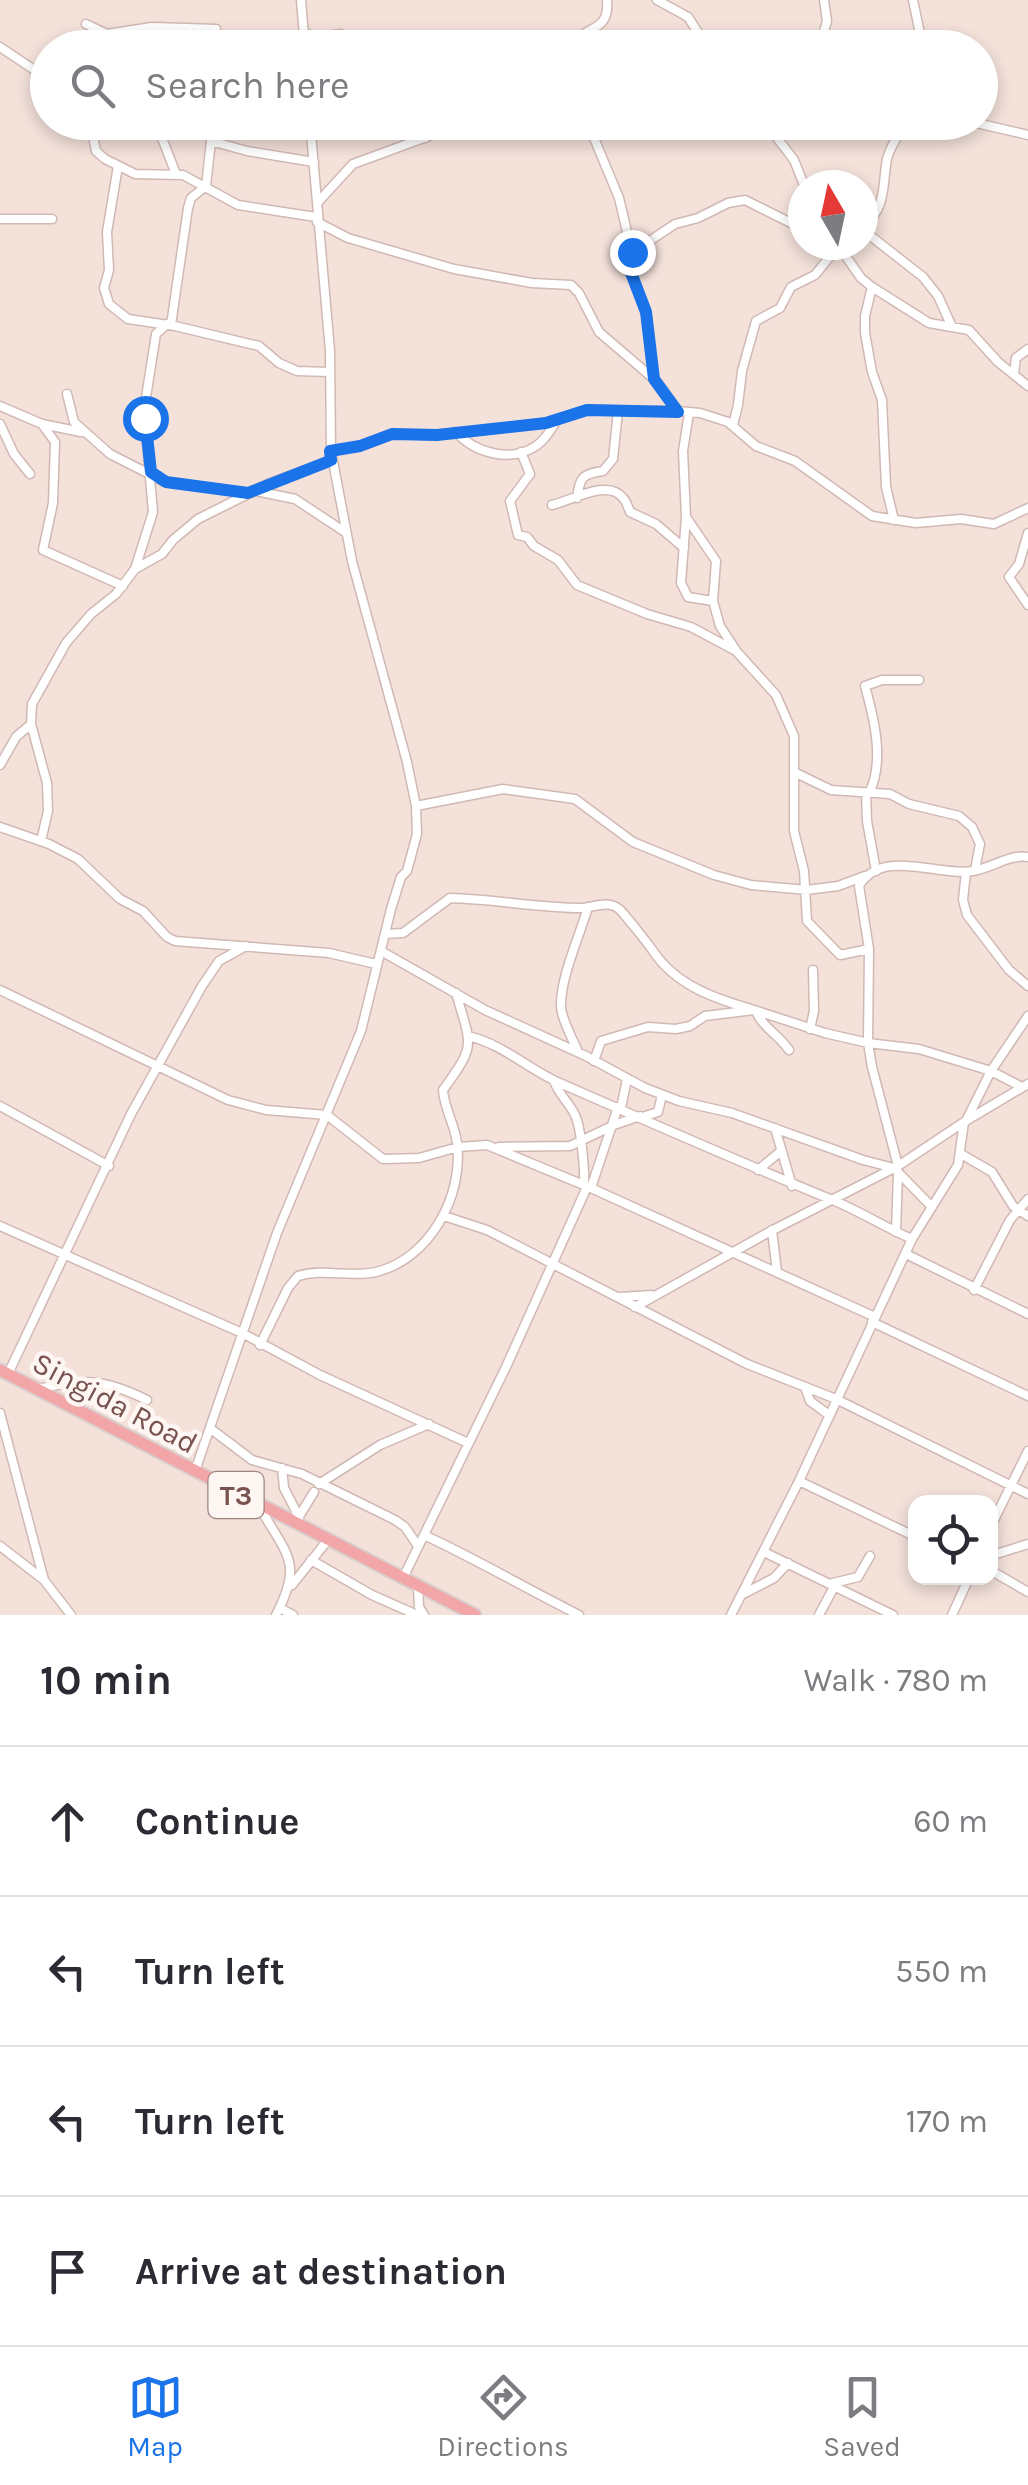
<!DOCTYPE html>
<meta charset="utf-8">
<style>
:root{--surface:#fff;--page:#f2f2f3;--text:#2b2b33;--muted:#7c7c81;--line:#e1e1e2;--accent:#1a73e8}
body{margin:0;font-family:Karla,sans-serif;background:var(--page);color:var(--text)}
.controls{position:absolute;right:30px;bottom:30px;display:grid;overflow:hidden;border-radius:20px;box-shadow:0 5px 15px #0003}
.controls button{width:90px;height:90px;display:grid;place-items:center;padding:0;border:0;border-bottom:2px solid var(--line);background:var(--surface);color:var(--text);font:50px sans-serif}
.compass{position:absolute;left:788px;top:170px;width:90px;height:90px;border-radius:50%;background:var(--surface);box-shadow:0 5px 15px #0003;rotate:351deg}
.stop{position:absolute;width:30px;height:30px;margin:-22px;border:8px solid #1a73e8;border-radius:50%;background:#fff}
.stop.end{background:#1a73e8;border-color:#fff;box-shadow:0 2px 10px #0008}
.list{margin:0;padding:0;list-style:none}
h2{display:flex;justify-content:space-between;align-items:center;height:130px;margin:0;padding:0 40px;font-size:42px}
h2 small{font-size:32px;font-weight:400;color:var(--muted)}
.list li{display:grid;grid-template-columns:65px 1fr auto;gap:30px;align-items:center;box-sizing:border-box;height:150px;padding:0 40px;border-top:2px solid var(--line)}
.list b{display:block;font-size:38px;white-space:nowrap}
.list em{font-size:32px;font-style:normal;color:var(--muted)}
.icon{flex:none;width:55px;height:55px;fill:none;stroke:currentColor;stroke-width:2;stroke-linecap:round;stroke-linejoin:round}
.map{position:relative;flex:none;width:1028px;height:1615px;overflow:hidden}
.search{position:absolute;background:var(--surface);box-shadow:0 5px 15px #0003;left:30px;right:30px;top:30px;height:110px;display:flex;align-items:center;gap:25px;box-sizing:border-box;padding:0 35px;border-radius:55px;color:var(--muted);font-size:38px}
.sheet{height:730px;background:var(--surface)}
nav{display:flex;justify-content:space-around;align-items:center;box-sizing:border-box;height:140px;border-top:2px solid var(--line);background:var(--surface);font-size:28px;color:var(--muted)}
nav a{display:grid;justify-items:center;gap:5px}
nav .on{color:var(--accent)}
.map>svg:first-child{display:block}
.residential{fill:#f3e1da;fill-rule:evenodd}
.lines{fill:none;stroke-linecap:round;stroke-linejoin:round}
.minor-casing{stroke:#d1b9b3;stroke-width:11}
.highway-casing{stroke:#d9cfce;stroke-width:15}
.minor{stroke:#fff;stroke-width:8}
.highway{stroke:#f2a6a7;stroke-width:11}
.route{stroke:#1a73e8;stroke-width:12}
.labels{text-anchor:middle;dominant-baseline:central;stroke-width:9;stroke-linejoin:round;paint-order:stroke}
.shield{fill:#fef6f2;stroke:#a08380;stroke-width:2.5}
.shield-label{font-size:28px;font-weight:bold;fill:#77524f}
.street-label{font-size:30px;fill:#77524f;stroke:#fef6f2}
</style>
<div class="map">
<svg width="1028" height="1615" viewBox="0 0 1028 1615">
<rect width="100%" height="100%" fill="#fcf1ec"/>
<path class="residential" d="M0 0H1028V1615H0ZM48 48H980V122H48ZM803 185H863V245H803ZM916 1502H990V1578H916Z"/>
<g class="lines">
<g class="minor-casing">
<path id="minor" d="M301 0 305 48
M657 0 688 17 708 48
M913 0 923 48
M86 24 107 34 152 27 216 29
M152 27 155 48
M303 31 314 38 340 34 394 48
M822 38 827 21 824 0
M0 47 48 79
M572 48C583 23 610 35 607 0
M745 48 769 37 795 42 822 38 847 41 860 48
M90 122 96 151 105 159 135 174 183 175 238 205 316 217
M160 122V133L176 174
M356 122 425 138
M557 122 588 132 594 138 619 198 632 253 630 270 646 312 654 379 678 411
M765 122 794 160 804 185
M972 122 1028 135
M594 138 602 122
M211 141 247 151 314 162
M118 166 107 232 109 270 104 288 109 304 128 319 175 326 259 346 279 363 297 371 330 372
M318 202 353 164 429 136 444 122
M0 219H52
M317 222 348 238 454 269 532 283 571 285 579 293 599 332 654 379
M863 226C887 208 882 186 887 159 890 146 899 134 906 122
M863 230 923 277 938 296 952 327
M838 245 861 278 872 287 929 323 969 330 998 362 1028 386
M632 258 645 244 675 224 698 218 728 203 745 200 803 229
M872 287 865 316V333L872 372 882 400 886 487 894 520
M171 325 188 208 191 198 206 186 211 141 208 122
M1014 373 1016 358 1028 349
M67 394 74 422 110 454 165 482 248 493
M0 406 42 424 81 432
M689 413 683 451 686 517 681 583 688 597 713 601
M0 424 14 454 30 474
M42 424 55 442 53 503 43 550 123 586
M733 425 738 405 742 371 756 321 780 308 791 287 815 275 839 245
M456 432C475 453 510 463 536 446 545 440 551 430 556 421
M521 452 530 474 510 501 518 535 527 537 534 546 558 560 577 585 647 614 691 627 736 651
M256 491 295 499 345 532
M577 498C580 477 582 474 603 471L613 459 618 411
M552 505C571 501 608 478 623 498 627 502 628 508 630 512L656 524 684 548
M686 517 716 561 713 601 720 626 737 652 776 695 794 736V831L804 871 807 921 840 955 869 949
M1028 533 1019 564 1009 577 1028 605
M135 569 153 512 144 410 156 334 167 324
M0 765 16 737 31 724
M794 772 831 790 890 794 909 804 959 816 972 827 980 844 975 870
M866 793 867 821 876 871
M869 793C885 762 874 718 865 686L882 680H919
M416 806 503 789 575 799 633 842 714 875 751 885 807 890 838 886 865 876
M0 827 49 844 78 859 120 899 143 911 167 937 175 941 329 953 376 964
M41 841 48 811 47 783 31 724 32 704 66 643 91 614 116 594 135 569 162 554 173 540 198 519 268 484 327 462 331 460V451L361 446 393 434 437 435 546 423 587 410 678 411 700 413 728 422 756 446 795 461 872 516 916 523 961 519 994 524 1028 508
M966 872 963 900 967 915 1009 970 1028 986
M385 934 403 933 450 898C494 899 538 908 582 908 595 907 608 900 619 909 623 912 649 945 653 951 676 985 713 998 751 1009
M381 951 485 1010 586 1056 645 1088 679 1101 732 1113 863 1160 894 1168 932 1207
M0 990 228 1100 266 1110 327 1115 383 1159 419 1158 458 1147 487 1145 591 1188 875 1317
M756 1011C762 1027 779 1035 789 1050
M810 1029 814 1011 813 970
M468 1036C503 1044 529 1070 562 1084 651 1123 740 1162 830 1199 858 1210 884 1227 912 1239
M578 1052C573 1039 562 1021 561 1007 560 978 580 935 588 907
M594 1061 601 1041 648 1027 676 1029 690 1026 705 1016 754 1010 825 1033 868 1043 919 1049 991 1071 1022 1087
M554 1081C559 1095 569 1102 575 1115 581 1127 585 1171 584 1185
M0 1106 109 1166
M621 1108 627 1079
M642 1117 658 1112 662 1095
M967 1119 991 1071 1028 1016
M775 1128 792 1186
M499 1147 570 1146 614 1125 640 1116
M961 1154 992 1172 1013 1206 1028 1216
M898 1166 872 1067 868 1043 869 949 859 886C882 847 938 877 973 871 992 868 1009 854 1028 857
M758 1170 781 1151
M591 1188 618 1107
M444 1216 487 1230 747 1364 836 1399 1028 1494
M0 1226 242 1333 320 1375 468 1443
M772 1230 777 1272
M896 1232 898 1173
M906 1254 1028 1314
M974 1290 1010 1220 1028 1199
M620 1297 651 1295
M635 1307 771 1231 898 1166 964 1122
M872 1322 1028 1396
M260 1345 288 1288 298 1276C323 1268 350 1278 376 1272 430 1259 464 1195 457 1143 455 1125 444 1108 443 1090 476 1044 472 1048 456 993
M8 1374 131 1114 202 986 219 961 246 946
M805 1387 810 1401 829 1415
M38 1389C83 1378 105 1379 147 1400
M0 1413 44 1580
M211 1429 252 1460 302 1474 395 1520 405 1527 418 1546
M282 1468 284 1488 299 1517
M195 1471 277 1233 361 1031 391 909 401 877 407 871 417 834 416 806 407 762 352 561 331 451 330 351 310 122
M799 1481 916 1537
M319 1484 380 1445 429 1424
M259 1506C286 1555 304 1561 276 1615
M298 1518 314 1492
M990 1528 1028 1451
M424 1535C476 1559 527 1589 579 1615
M0 1546 44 1580 71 1615
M764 1552 893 1615
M990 1556 1028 1544
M311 1560 372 1595 417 1615
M990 1570 1028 1592
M403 1578 506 1367 587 1187
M833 1583 858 1577 870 1556
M292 1585 327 1541
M418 1586 419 1607 424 1615
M743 1594 774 1578 788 1563
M280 1608 293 1615
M731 1615 799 1481 912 1239 958 1165 964 1122 1028 1084
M819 1615 835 1585
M952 1615 969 1578"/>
</g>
<g class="highway-casing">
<path id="highway" d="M0 1370 475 1615"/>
</g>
<use href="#minor" class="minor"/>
<use href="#highway" class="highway"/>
</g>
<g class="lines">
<path class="route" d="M145 418 151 472 166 482 248 493 327 462 331 460 330 451 360 446 392 434 437 435 546 423 587 410 678 412 654 379 646 312 630 270 632 252"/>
</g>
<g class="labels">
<rect class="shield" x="208.5" y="1472" width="55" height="46" rx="8"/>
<g class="shield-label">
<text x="236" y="1495">T3</text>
</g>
<g class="street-label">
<text transform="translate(115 1403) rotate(28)">Singida Road</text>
</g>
</g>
</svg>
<div class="controls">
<button><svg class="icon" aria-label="locate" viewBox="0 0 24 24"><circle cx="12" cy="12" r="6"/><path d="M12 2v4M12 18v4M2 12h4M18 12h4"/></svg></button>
</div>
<svg class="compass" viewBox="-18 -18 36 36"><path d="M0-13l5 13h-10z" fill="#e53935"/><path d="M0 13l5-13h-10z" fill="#7c7c81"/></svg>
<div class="stop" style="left:145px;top:418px"></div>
<div class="stop end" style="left:632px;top:252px"></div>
<div class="search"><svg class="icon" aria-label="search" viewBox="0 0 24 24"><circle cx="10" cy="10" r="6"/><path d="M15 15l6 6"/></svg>Search here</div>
</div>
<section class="sheet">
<h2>10 min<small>Walk · 780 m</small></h2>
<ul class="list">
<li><svg class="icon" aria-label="ahead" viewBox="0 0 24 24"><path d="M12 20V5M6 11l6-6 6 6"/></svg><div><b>Continue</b></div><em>60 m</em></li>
<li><svg class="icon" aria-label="left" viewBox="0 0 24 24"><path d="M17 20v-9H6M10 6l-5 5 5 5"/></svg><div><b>Turn left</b></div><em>550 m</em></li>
<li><svg class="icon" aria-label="left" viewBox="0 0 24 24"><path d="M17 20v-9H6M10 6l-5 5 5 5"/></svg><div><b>Turn left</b></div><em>170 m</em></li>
<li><svg class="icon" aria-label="arrive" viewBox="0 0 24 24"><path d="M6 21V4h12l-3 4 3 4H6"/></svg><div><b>Arrive at destination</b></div></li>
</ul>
</section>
<nav>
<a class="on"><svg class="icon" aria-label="map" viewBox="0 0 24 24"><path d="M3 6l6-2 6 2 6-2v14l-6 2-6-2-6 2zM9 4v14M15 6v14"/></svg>Map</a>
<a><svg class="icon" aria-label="directions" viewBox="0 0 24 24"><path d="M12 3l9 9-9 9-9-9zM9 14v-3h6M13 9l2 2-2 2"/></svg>Directions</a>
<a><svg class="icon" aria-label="saved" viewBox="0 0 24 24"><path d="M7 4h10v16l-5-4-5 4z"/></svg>Saved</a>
</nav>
